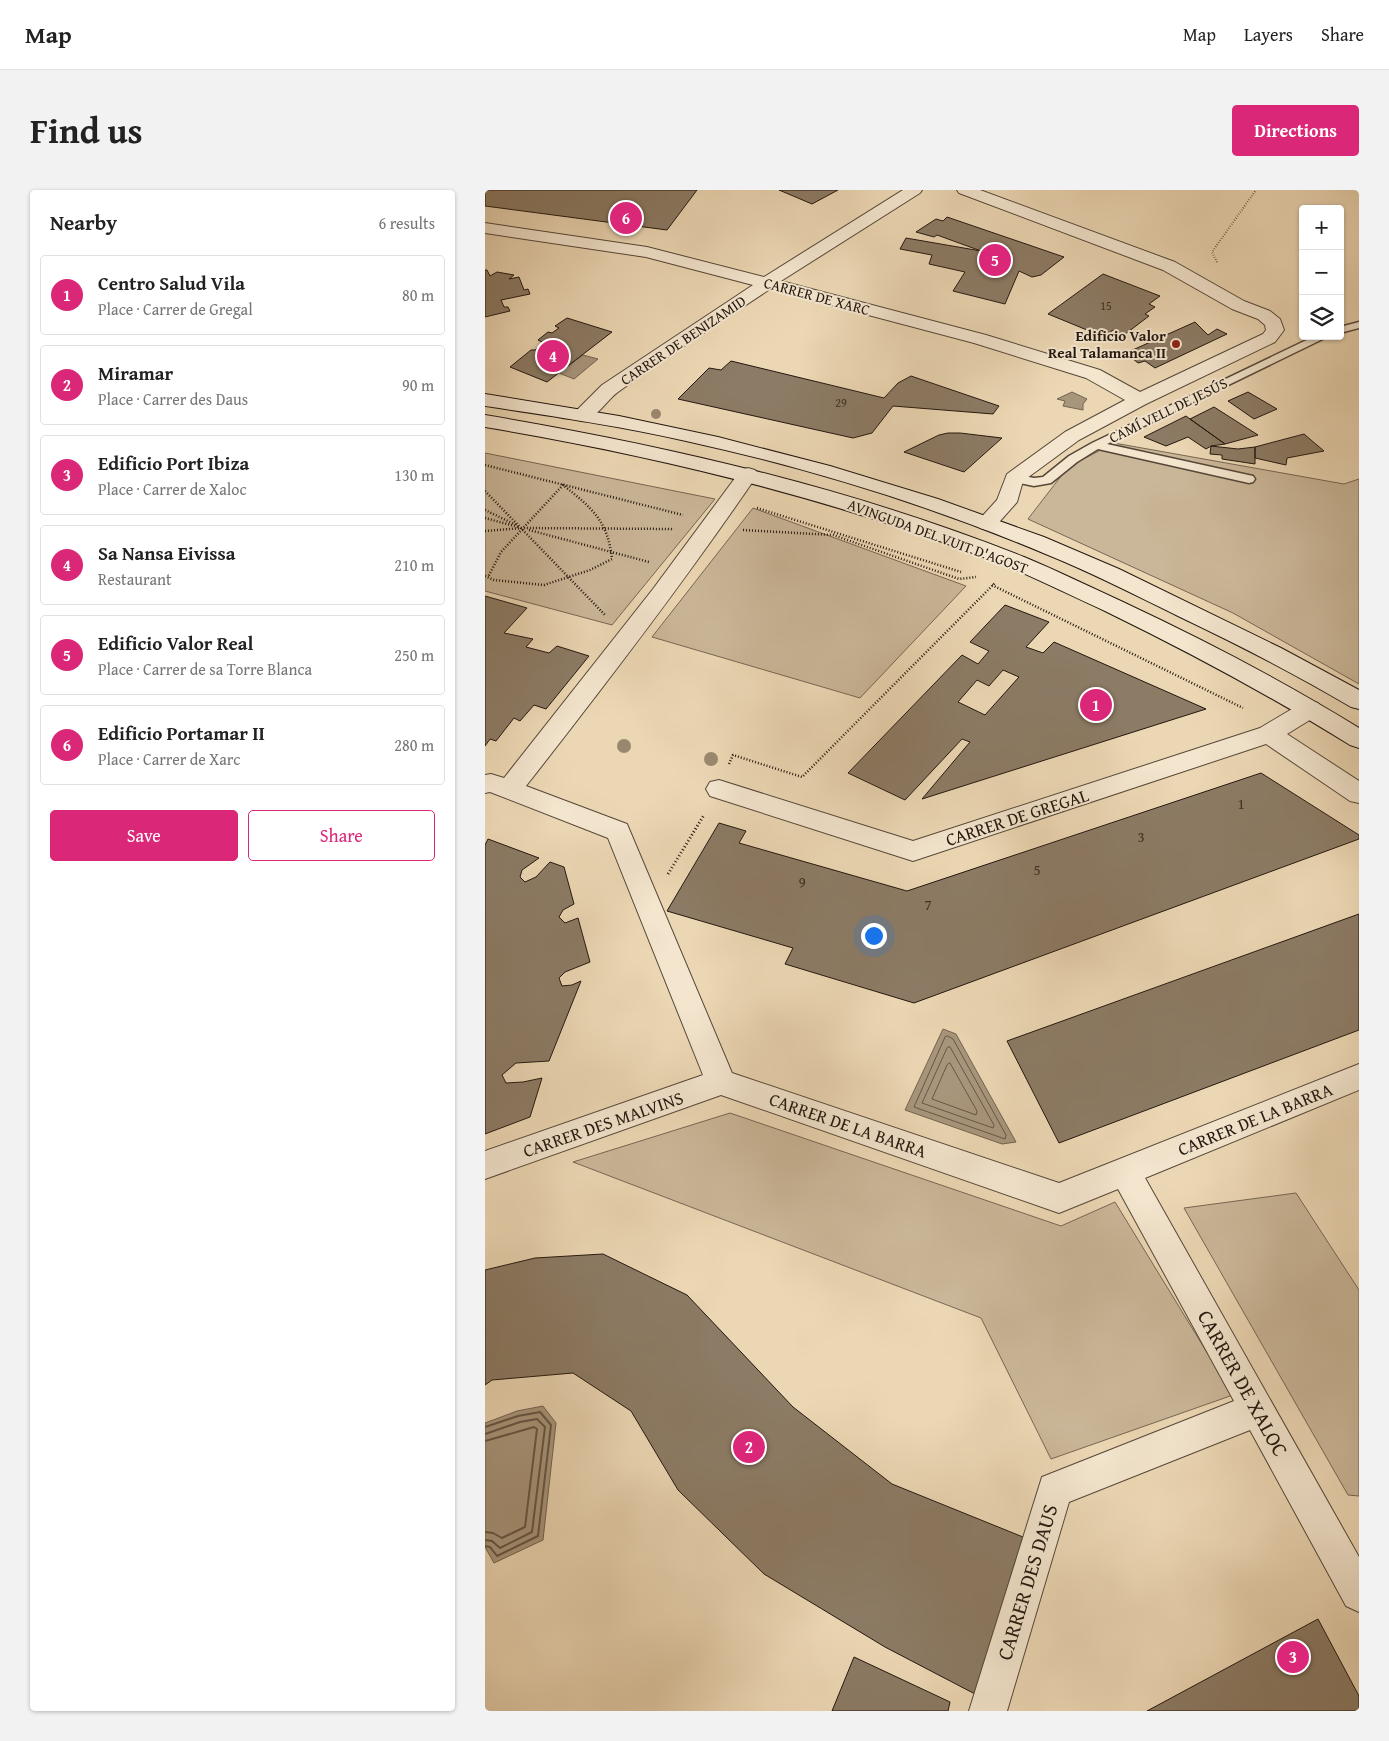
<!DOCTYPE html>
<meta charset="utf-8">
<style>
:root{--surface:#fff;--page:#f2f2f2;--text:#222;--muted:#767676;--line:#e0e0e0;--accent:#db2777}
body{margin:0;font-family:"Gentium Book Plus",serif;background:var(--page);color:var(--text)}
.controls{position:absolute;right:15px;top:15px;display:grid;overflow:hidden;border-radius:5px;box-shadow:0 1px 4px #0004}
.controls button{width:45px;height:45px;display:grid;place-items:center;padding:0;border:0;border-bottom:1px solid var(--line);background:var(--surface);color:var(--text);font:25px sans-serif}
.you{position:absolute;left:388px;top:745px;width:18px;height:18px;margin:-12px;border:4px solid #fff;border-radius:50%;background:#1a73e8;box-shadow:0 0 0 8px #1a73e833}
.badge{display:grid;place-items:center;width:32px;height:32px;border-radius:50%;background:var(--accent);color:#fff;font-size:16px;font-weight:700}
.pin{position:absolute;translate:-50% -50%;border:2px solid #fff;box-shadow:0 1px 5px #0006}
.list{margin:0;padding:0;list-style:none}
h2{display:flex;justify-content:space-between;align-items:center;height:65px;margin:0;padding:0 20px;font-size:21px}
h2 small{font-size:16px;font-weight:400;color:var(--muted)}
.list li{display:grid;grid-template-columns:32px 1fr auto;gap:15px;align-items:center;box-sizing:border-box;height:80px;margin:0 10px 10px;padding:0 10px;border:1px solid var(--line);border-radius:5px}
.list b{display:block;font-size:19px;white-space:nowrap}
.list p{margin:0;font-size:16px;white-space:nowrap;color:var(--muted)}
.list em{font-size:16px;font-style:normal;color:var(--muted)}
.actions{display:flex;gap:10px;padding:15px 20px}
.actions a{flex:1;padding:11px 0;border:1px solid var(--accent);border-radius:5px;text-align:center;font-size:18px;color:var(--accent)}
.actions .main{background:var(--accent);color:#fff}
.icon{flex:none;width:28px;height:28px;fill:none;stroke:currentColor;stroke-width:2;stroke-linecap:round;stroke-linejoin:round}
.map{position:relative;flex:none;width:874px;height:1521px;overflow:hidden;border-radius:5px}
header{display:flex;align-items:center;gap:30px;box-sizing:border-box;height:70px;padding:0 25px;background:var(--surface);border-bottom:1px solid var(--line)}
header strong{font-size:24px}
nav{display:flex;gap:28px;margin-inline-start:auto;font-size:18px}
.intro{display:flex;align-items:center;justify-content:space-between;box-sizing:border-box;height:120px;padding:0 30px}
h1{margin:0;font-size:35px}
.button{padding:12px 22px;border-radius:5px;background:var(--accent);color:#fff;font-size:18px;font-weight:700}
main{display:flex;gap:30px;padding:0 30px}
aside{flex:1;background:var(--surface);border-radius:5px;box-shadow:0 1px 4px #0004}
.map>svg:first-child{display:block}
.green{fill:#cab698;stroke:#766654}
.water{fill:#a8967c;stroke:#736350}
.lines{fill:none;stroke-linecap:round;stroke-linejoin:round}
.shore-far1{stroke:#665646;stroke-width:1}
.shore{stroke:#665646;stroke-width:2}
.building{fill:#8c7b65;stroke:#23170f;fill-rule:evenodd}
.lane-casing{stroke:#554738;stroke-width:3}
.street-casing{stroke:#554738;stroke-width:2}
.secondary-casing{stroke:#23170f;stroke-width:2}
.path-far2{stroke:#23170f;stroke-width:2;stroke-dasharray:0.5 2;stroke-linecap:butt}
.path-far1{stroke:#23170f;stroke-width:2.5;stroke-dasharray:1 2;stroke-linecap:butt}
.path{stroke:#23170f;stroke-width:3;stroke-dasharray:1 2.5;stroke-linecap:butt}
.lane{fill:#f3e5ce;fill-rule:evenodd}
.street{fill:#f3e5ce;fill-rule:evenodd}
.secondary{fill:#f3e5ce;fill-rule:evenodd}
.tree{fill:#998870}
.poi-dot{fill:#8f2418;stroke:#f3e5ce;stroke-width:2}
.labels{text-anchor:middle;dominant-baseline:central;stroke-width:4;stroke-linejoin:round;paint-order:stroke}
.far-number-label{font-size:12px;fill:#3d3024}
.far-street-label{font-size:15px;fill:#23170f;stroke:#f3e5ce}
.far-poi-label{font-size:15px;font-weight:bold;fill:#23170f;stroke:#f3e5ce;text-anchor:end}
.number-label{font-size:15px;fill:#3d3024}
.street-label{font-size:18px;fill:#23170f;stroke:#f3e5ce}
.near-street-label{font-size:21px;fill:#23170f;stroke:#f3e5ce}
</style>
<header>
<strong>Map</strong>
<nav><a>Map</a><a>Layers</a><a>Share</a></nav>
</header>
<div class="intro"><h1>Find us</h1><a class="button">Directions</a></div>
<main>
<aside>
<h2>Nearby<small>6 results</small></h2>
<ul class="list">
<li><span class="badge">1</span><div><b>Centro Salud Vila</b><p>Place · Carrer de Gregal</p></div><em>80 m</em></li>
<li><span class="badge">2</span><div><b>Miramar</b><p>Place · Carrer des Daus</p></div><em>90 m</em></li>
<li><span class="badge">3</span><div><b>Edificio Port Ibiza</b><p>Place · Carrer de Xaloc</p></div><em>130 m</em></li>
<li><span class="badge">4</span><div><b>Sa Nansa Eivissa</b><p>Restaurant</p></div><em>210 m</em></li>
<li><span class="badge">5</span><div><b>Edificio Valor Real</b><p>Place · Carrer de sa Torre Blanca</p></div><em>250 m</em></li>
<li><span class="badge">6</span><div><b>Edificio Portamar II</b><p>Place · Carrer de Xarc</p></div><em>280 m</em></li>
</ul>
<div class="actions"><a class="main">Save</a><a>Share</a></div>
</aside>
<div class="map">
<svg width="874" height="1521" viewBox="0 0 874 1521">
<rect width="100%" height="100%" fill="#ecd7b4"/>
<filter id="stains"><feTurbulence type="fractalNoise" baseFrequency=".004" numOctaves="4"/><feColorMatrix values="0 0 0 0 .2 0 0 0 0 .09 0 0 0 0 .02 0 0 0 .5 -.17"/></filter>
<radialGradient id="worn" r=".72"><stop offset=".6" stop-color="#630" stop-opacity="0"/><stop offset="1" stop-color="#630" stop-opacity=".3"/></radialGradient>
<path class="green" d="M629 253 859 294 874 289V494L748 423 543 329 583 277Z
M0 263 230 309 127 435 0 401Z
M268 318 481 396 375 508 167 447Z
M245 923 576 1036 630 1012 748 1205 566 1269 496 1128 88 972Z
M811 1003 874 1100V1306L863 1305 699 1018Z"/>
<path class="water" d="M98 165 113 169 89 189 74 183Z
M587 202 602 209 598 214V220L578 216 580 211 572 209Z
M458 839 471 844 531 952 517 954 420 920Z
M58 1216 71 1233 58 1350 9 1373 0 1357V1233L32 1221Z"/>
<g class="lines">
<path class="shore-far1" d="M463 846 468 849 521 945 520 949 429 917 460 847Z
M465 857 509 935 508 938 437 913 462 858Z
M465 873 492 921 491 925 447 909 462 875Z"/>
<path class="shore" d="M0 1237 33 1226 55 1222 66 1235 53 1346 12 1366 5 1357 0 1356
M0 1244 35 1232 52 1229 60 1237 47 1342 15 1358 7 1351 0 1350
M0 1251 49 1237 52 1239 40 1337 17 1348 8 1343 0 1342"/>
</g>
<path class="building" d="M0 0H212L182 40 0 16Z
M294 0H353L327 14Z
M462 27 579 67 556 85 547 87 534 81 520 114 468 101 480 82 444 74 447 65 415 59 421 48 496 61 452 45 449 47 431 42 451 29 458 31Z
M0 80H2L5 86 12 82 29 85 24 89 34 87 39 100 43 99 45 104 16 110 19 117H23L25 121 0 127Z
M618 84 675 106 664 114 670 117 660 124 664 126 639 145 628 140 619 147 563 124Z
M82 128 127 142 62 192 25 177 46 160H50L59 153 53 150 63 142 67 143 74 138 70 136Z
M710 132 723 145 732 139 742 144 670 178 660 171 653 173 641 163Z
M246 171 399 208 413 193 426 186 514 216 508 224 408 216 387 243 368 248 193 209 224 178 236 180Z
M763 202 792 219 769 229 743 211Z
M729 217 773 245 740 254 705 229Z
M701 226 705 229 740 254 726 256 721 259 703 247 681 256 659 247Z
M463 243H475L517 248 479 282 419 262 454 245Z
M819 244 839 261 802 268 801 275 770 268V257Z
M726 256 753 259 770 257V274L737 269V265L725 264Z
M0 406 42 418 19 443 48 449 41 457 64 463 72 456 104 466 61 519 49 515 35 531 29 528 11 551 5 549 0 556Z
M520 415 564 432 541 457 558 463 569 452 721 519 437 609 485 552 477 549 420 610 363 583 477 465 493 474 504 461 485 452ZM518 480 534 487 500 525 473 512 492 490 504 496Z
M776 583 874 645V649L429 813 300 774 308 758 182 721 234 633 261 641 254 653 422 701Z
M3 649 54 668 37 680 35 687 40 692 51 687 65 672 79 677 89 714 78 720 74 727 80 733 93 728 105 772 80 782 74 788 77 796 87 795 96 791 64 871 31 873 17 885 21 893 38 892 57 888 45 927 0 944V655Z
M874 724V840L574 953 522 851Z
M118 1064 202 1105 308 1217 407 1294 538 1347 490 1504 400 1457 279 1384 193 1300 146 1221 88 1183 7 1190 0 1195V1080L50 1068Z
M833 1429 874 1506V1521H662Z
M369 1467 465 1512 463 1521H347Z"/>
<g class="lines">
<g class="lane-casing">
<path id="lane" d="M874 132V138L855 143V137Z
M830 146H844L622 254 768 286 770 289 768 292 764 293 613 259 592 272 566 293 549 296 525 291 523 288 529 284 549 288 558 287 584 266 607 253Z"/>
</g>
<g class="street-casing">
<path id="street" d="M418 0H437L435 3 296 91 501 145 615 180 655 202 778 144 781 140 780 135 773 129 747 119 678 80 474 3 472 0H495L690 72 759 111 785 121 795 129 799 140 790 152 661 214 594 250 538 291 532 312 509 338 502 340 495 338 491 333 512 310 522 284 580 242 640 210 601 188 489 153 285 99C234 133 182 166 133 202 119 212 110 234 91 229L88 225 91 221 117 195 268 95 161 67 0 43V33L162 57 279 87Z
M263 278 270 280 273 284C200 391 121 494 41 596L142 634 247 883 574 993 874 874V900L660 988 874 1367V1422L861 1416 765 1240 584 1312 522 1521H484L557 1287 749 1211 633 999 574 1023 236 905 0 989V961L218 885 123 648 5 602 0 603V585L6 584 19 588 168 399 256 280Z
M825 511 833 513 837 519 833 525 802 544 874 591V613L865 611 781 554 428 671 225 606 221 599 225 592 234 590 428 651 775 538 817 513Z"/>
</g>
<g class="secondary-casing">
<path id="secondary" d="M0 204 134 226 233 247 345 276 453 309 559 347 634 379 796 458 874 500V519L866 517C810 484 752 454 693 426 650 405 608 383 563 365 447 316 324 278 201 251 135 236 67 226 0 216Z
M0 225C184 256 366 298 539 367 573 381 605 397 638 412 719 450 798 491 874 538V558L865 555C786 506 704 462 620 421 587 406 555 390 522 376 353 310 179 267 0 237Z"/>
</g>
<path class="path-far2" d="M732 72 727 62 771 0"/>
<path class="path-far1" d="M0 275 198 325
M0 301 121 426
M272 318 476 382
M0 320 31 335
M0 328 33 337
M44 340 164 372
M258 340 348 345 474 389 491 387
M0 341 38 338 189 339
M0 386 9 390 59 395 105 380 127 369C123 331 107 318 78 295L16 362 3 387
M507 395 758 518
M244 574 248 565 317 587 510 393"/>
<path class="path" d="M183 684 219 625"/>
<use href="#lane" class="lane"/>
<use href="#street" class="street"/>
<use href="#secondary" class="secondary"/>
</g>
<g class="tree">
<circle cx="171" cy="224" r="5"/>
<circle cx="139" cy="556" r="7"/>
<circle cx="226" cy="569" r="7"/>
</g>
<circle class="poi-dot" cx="691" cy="154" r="5"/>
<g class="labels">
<g class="far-number-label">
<text x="621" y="115">15</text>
<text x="356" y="212">29</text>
</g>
<g class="far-street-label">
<text transform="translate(332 106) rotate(15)">CARRER DE XARC</text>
<text transform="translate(198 150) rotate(-34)">CARRER DE BENIZAMID</text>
<text transform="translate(683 220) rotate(-26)">CAMÍ VELL DE JESÚS</text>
<text transform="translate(453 346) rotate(20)">AVINGUDA DEL VUIT D'AGOST</text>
</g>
<g class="far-poi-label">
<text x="681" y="145">Edificio Valor<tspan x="681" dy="17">Real Talamanca II</tspan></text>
</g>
<g class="number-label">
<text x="756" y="613">1</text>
<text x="656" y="646">3</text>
<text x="552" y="679">5</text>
<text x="317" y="691">9</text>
<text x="443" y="714">7</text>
</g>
<g class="street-label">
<text transform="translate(532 627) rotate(-18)">CARRER DE GREGAL</text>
<text transform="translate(770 929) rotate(-22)">CARRER DE LA BARRA</text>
<text transform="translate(118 934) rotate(-19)">CARRER DES MALVINS</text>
<text transform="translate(363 935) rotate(19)">CARRER DE LA BARRA</text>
</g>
<g class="near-street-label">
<text transform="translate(758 1193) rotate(61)">CARRER DE XALOC</text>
<text transform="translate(542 1392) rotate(-73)">CARRER DES DAUS</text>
</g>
</g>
<rect width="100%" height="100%" filter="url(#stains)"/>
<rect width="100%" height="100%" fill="url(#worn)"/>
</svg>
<div class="controls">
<button>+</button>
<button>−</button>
<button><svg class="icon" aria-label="layers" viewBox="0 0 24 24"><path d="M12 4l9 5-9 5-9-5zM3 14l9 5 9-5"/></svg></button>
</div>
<div class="you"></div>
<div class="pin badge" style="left:611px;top:515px">1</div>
<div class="pin badge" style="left:264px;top:1257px">2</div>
<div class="pin badge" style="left:808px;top:1467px">3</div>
<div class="pin badge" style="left:68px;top:166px">4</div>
<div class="pin badge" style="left:510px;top:70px">5</div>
<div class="pin badge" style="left:141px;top:28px">6</div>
</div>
</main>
